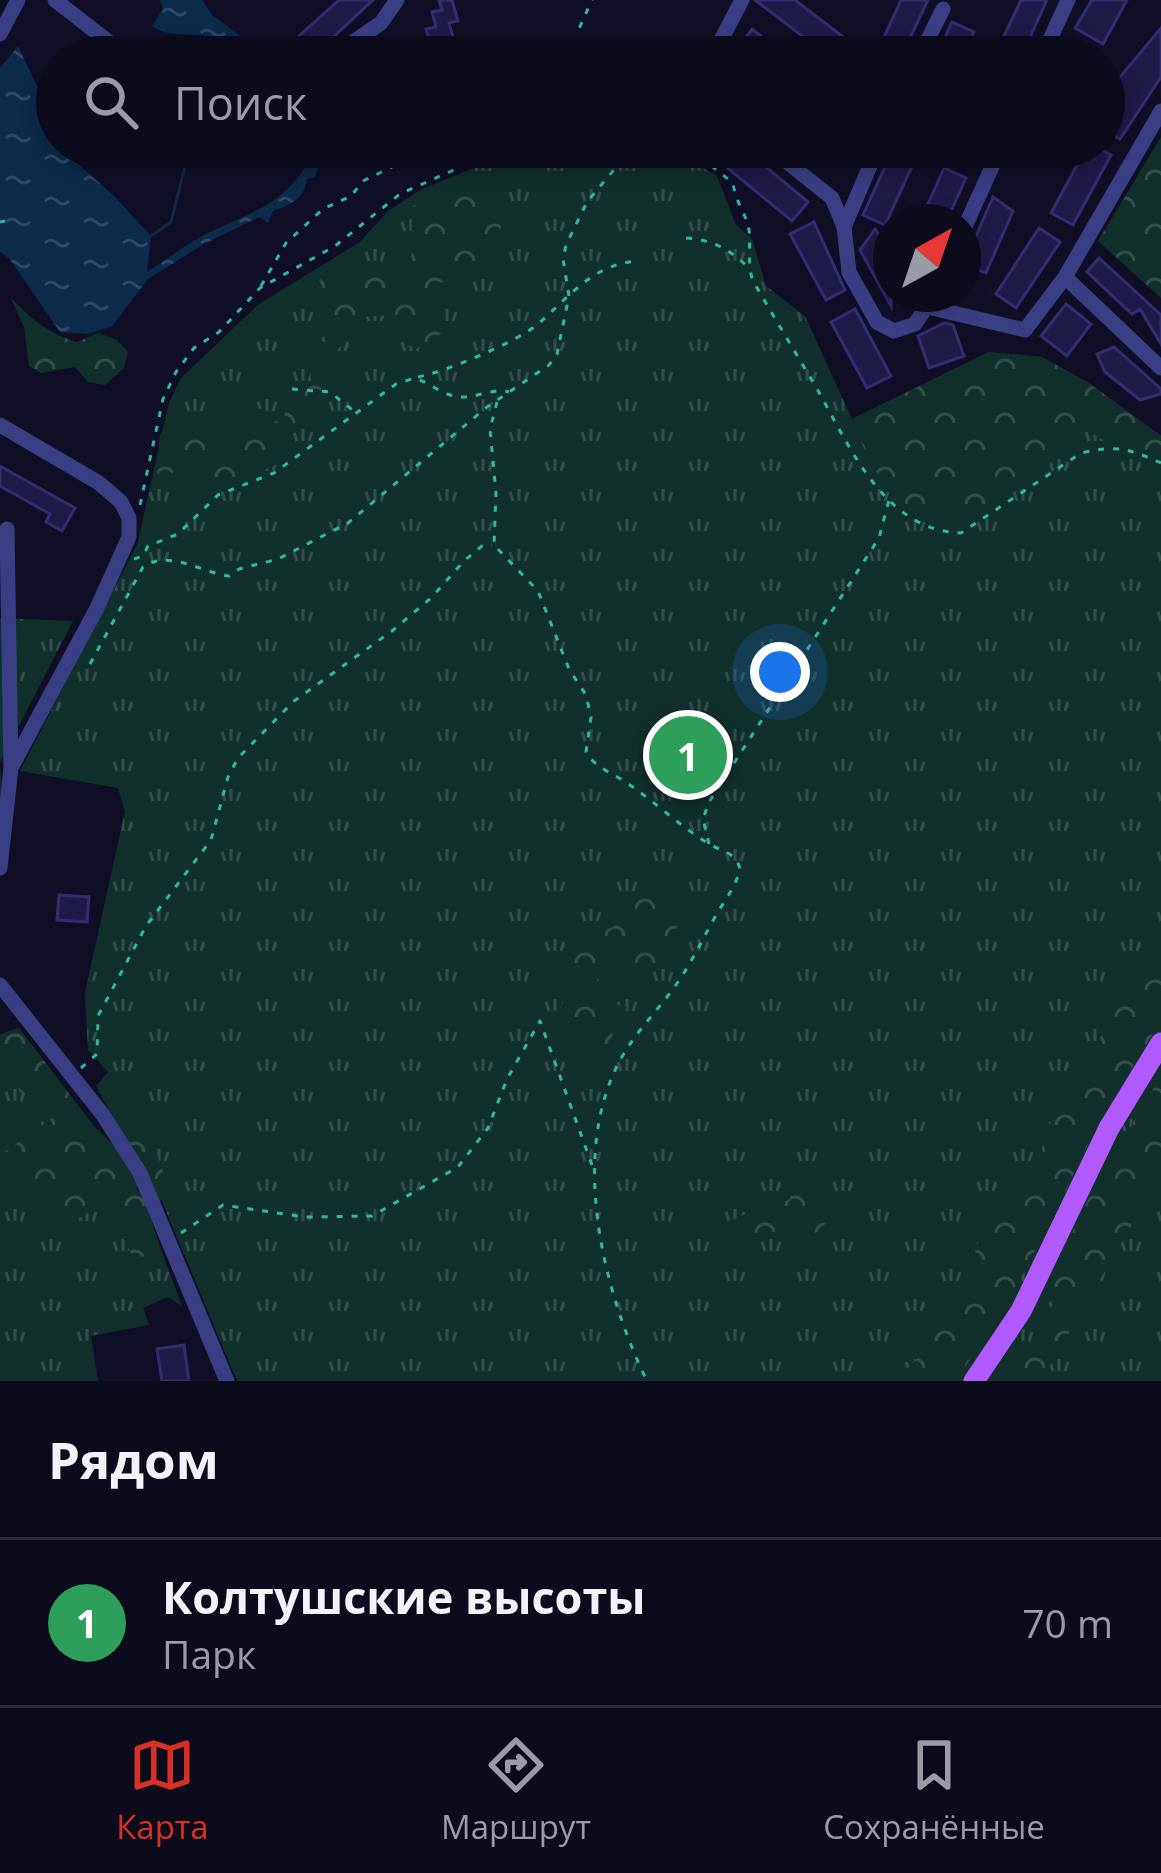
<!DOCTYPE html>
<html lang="ru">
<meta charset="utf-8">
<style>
:root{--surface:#0c0b1c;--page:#1a1929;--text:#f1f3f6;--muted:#9a9ba3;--line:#2c2b3b;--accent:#d93025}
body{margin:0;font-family:"Open Sans",sans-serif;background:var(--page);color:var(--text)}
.compass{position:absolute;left:873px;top:204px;width:108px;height:108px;border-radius:50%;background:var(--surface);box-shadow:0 6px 18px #0003;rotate:40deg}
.you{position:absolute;left:780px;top:672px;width:42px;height:42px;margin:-30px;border:9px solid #fff;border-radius:50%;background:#1a73e8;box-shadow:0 0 0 18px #1a73e833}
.badge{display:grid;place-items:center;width:78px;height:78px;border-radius:50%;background:var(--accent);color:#fff;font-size:39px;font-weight:700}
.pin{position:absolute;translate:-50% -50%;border:6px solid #fff;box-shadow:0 3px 12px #0006}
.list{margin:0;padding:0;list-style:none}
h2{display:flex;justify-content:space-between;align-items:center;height:156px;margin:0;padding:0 48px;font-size:51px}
h2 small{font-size:39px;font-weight:400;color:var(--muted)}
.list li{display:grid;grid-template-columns:78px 1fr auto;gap:36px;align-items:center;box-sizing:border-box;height:168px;padding:0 48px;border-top:3px solid var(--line)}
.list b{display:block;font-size:45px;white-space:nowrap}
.list p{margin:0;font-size:39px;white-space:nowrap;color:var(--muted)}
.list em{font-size:39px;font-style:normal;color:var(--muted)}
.icon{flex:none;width:66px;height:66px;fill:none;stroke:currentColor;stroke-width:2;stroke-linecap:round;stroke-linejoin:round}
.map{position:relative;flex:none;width:1161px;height:1381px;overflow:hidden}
.search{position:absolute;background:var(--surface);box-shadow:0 6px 18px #0003;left:36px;right:36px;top:36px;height:132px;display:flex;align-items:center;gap:30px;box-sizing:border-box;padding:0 42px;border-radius:66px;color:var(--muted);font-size:45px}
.sheet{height:324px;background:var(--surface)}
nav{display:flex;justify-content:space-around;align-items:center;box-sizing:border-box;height:168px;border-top:3px solid var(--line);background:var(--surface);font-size:33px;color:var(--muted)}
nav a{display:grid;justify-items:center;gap:6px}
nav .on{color:var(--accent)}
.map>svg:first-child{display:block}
.grass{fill:url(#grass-tufts)}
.forest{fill:url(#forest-crowns)}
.water{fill:url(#water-ripples)}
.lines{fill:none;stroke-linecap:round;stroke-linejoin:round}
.stream{stroke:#0d2b4b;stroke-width:3}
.building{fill:#1f1b47;stroke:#332d73;stroke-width:3}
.path{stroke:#2fb8a1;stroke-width:3;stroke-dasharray:6 9;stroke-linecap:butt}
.minor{stroke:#3a3f85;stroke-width:15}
.major{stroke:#b05aff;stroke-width:21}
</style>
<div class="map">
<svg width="1161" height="1381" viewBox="0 0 1161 1381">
<defs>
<pattern id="grass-tufts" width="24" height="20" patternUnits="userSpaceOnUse" patternTransform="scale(3)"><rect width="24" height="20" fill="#12302b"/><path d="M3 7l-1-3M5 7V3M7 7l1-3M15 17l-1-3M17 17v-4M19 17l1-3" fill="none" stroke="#344d4b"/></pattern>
<pattern id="forest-crowns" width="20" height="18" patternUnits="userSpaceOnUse" patternTransform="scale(3)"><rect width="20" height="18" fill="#12302b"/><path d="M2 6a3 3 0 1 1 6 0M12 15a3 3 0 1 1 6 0" fill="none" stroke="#344d4b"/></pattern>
<pattern id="water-ripples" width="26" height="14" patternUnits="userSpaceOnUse" patternTransform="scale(3)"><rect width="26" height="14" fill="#0d2b4b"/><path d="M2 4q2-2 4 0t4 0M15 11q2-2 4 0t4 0" fill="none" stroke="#2f4966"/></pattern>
</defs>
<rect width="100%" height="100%" fill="#100f26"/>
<path class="grass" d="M526 147H668L717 176 736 225 752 239 766 286 805 316 852 419 989 352 1042 357 1089 383 1161 436V1381H237L108 1072 88 1050 85 993 125 811 118 788 20 771 137 545 169 403 181 378 259 304 360 242 388 211 422 189Z
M0 618 73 621 0 762 3 839 0 838Z
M7 1065 56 1116 0 1155V1068Z
M27 1176 105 1203 135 1260 160 1247 182 1306 168 1297 143 1308 149 1325 91 1336 98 1381H0V1193Z"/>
<path class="forest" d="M1161 137V298L1098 241Z
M479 176 504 207 499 243 480 273 436 284 445 304 442 333 416 349 401 340 388 315 363 317 329 361 313 417 291 436 281 463C243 478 213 492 175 470L164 482 156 471 160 435 169 423C179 425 187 434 197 435 225 440 239 414 263 408L270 422 283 420 294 385 311 381 309 353 326 333 318 284 325 268 337 266 361 280 388 272 399 281 411 270 412 207 457 177Z
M11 298C31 319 49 334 77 342L98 333 117 340 128 352 124 368 105 385 88 382 75 367 41 373 29 366 24 327Z
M989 352 1042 357 1089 383 1161 436V454L1116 448 1074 422 1048 467 1012 486 963 524C890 509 879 486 852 419Z
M681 877 688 907 658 963 636 971 615 966 595 982H569L562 960 582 939 613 927 635 900Z
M1161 934V1021L1101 1119 1005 1310 955 1381H894L918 1358 959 1296 986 1221 1036 1183 1045 1131 1086 1072 1126 976Z
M569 993 627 1007 605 1051 576 1045 553 1019Z
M19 1028 94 1126 135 1166 137 1191 156 1196 96 1086 108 1072 162 1165 166 1198 159 1201 143 1196 160 1247 135 1261 105 1203 60 1229 27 1176 0 1193V1155L55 1116 35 1095 20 1092 7 1065 0 1068V1034Z
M1161 1076V1164L1144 1204 1041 1381H985L1016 1336 1026 1355 1055 1300 1039 1299 1096 1184Z
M800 1185 819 1187 831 1196 833 1214C806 1250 806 1231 771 1232 756 1232 749 1239 732 1236L731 1222C739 1214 775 1207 790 1199V1188Z"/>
<path class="water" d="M160 0H202L212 15 246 40 247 57H233L232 46C202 26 173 42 152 26L163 9Z
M18 46 37 86 46 135 115 197 151 236 147 272C165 261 183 246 202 236 257 209 287 206 317 147H326L315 177 307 179C304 200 291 204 273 211L268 223 259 217 204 244 148 279 112 326 88 334 60 332 9 258 0 252V68Z"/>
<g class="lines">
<path class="stream" d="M151 236 171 222 190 147"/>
</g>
<path class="building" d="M339 0H373L317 52 303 55 299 36Z
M439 0H452L458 21 449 23 453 37 430 44 426 29 436 27 432 12 442 10Z
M755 0H795L855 46 847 57H830Z
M901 0H928L901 57H875Z
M1021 0H1047L1021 57H1005L996 53Z
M1092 0H1127L1103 44 1075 28Z
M952 22 974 32 962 57H936Z
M1161 28V77L1120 139 1104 130V96Z
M752 29 789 57H750L738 48Z
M702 147H742L808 202 792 221Z
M894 147H921L885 225 863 215Z
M1087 147H1096L1111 155 1073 225 1051 213Z
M944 168 966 178 946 222H920Z
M993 197 1013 211 986 273 964 264Z
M814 222 845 290 826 300 790 234Z
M1039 228 1060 242 1016 308 996 294Z
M875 229 891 251V306L860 250Z
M1099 258 1161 315V344L1140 309 1132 314 1087 272Z
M1066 304 1091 324 1067 356 1041 336Z
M855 309 891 376 867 388 831 322Z
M944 323 953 325 964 356 929 368 918 336Z
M1114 347 1161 389V394L1140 400 1105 372 1097 354Z
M0 466 75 508 62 531 46 522 50 514 0 486Z
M59 895 89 897 87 922 57 920Z
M184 1345 189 1381H162L157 1349Z"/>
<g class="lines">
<path class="path" d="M575 57 577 33 592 0
M688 147 733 183C736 204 747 215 749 230 751 248 747 264 753 281 774 317 795 352 816 387 849 445 884 531 961 533L1081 453C1117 445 1127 448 1161 463
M0 222 5 221
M686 238C713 240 727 248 747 266
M261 286 286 243 323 209 351 196 363 181 398 164 435 156 459 160 470 153H489
M418 377C447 371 515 343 538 324 570 296 594 263 639 261
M292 389 330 392 355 412
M497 402 490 429 496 493 494 545 538 591 569 669 586 695 591 717 586 752C596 769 615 774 630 785 656 803 679 825 706 842 720 852 735 850 740 869 736 887 724 901 715 917 701 942 690 966 673 989 657 1011 637 1031 623 1055 568 1149 602 1289 647 1381
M140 505 163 399 176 372 194 348 219 332 260 288 335 246 400 194 505 147
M134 559 143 556 148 546 178 534 218 495 274 473 396 384 415 378C430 383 444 396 460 397 477 398 492 388 509 392
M90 664 143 567C168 549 200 572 229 576L239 569 278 559 348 523 487 407 549 365 557 354 569 296 563 259 566 245 587 202 633 147
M709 844 703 819 709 802 879 538 889 500
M81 1068 97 1054 98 1016 146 926 211 840 228 777 238 758 294 701 392 631 431 598 464 561 482 546 492 545
M181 1233 223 1205 305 1217 372 1216 458 1167 488 1128 507 1079 540 1021 592 1165"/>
<path class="minor" d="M55 0 128 57
M0 34 18 0
M331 57 381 23 397 0
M712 57 742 0
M919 57 943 9
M1042 57 1068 0
M768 147 832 198 844 227
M878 147 844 227 849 272 877 322 894 331 915 324 935 294
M963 231 1001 147
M1065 277 1161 368
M928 307 1025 330 1065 277 1161 111
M0 425 99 483 121 502 129 518V537L97 608 11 768
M0 868 11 768 7 529
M0 985 103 1115 140 1173 227 1381"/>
<path class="major" d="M974 1381 1021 1311 1109 1128 1161 1043"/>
</g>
</svg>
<svg class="compass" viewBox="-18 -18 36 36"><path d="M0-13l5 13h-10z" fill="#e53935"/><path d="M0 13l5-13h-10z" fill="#9a9ba3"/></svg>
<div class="you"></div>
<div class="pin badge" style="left:688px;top:755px;background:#2e9e5b">1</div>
<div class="search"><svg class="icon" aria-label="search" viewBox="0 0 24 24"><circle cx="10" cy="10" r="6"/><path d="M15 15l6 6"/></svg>Поиск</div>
</div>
<section class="sheet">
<h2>Рядом<small></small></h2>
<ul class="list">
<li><span class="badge" style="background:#2e9e5b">1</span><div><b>Колтушские высоты</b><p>Парк</p></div><em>70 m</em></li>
</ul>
</section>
<nav>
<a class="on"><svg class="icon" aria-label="map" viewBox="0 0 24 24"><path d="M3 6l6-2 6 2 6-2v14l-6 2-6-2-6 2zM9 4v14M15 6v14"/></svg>Карта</a>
<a><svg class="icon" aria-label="directions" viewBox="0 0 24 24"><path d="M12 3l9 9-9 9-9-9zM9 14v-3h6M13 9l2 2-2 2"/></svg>Маршрут</a>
<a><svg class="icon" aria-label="saved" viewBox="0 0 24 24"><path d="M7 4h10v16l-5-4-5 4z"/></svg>Сохранённые</a>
</nav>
